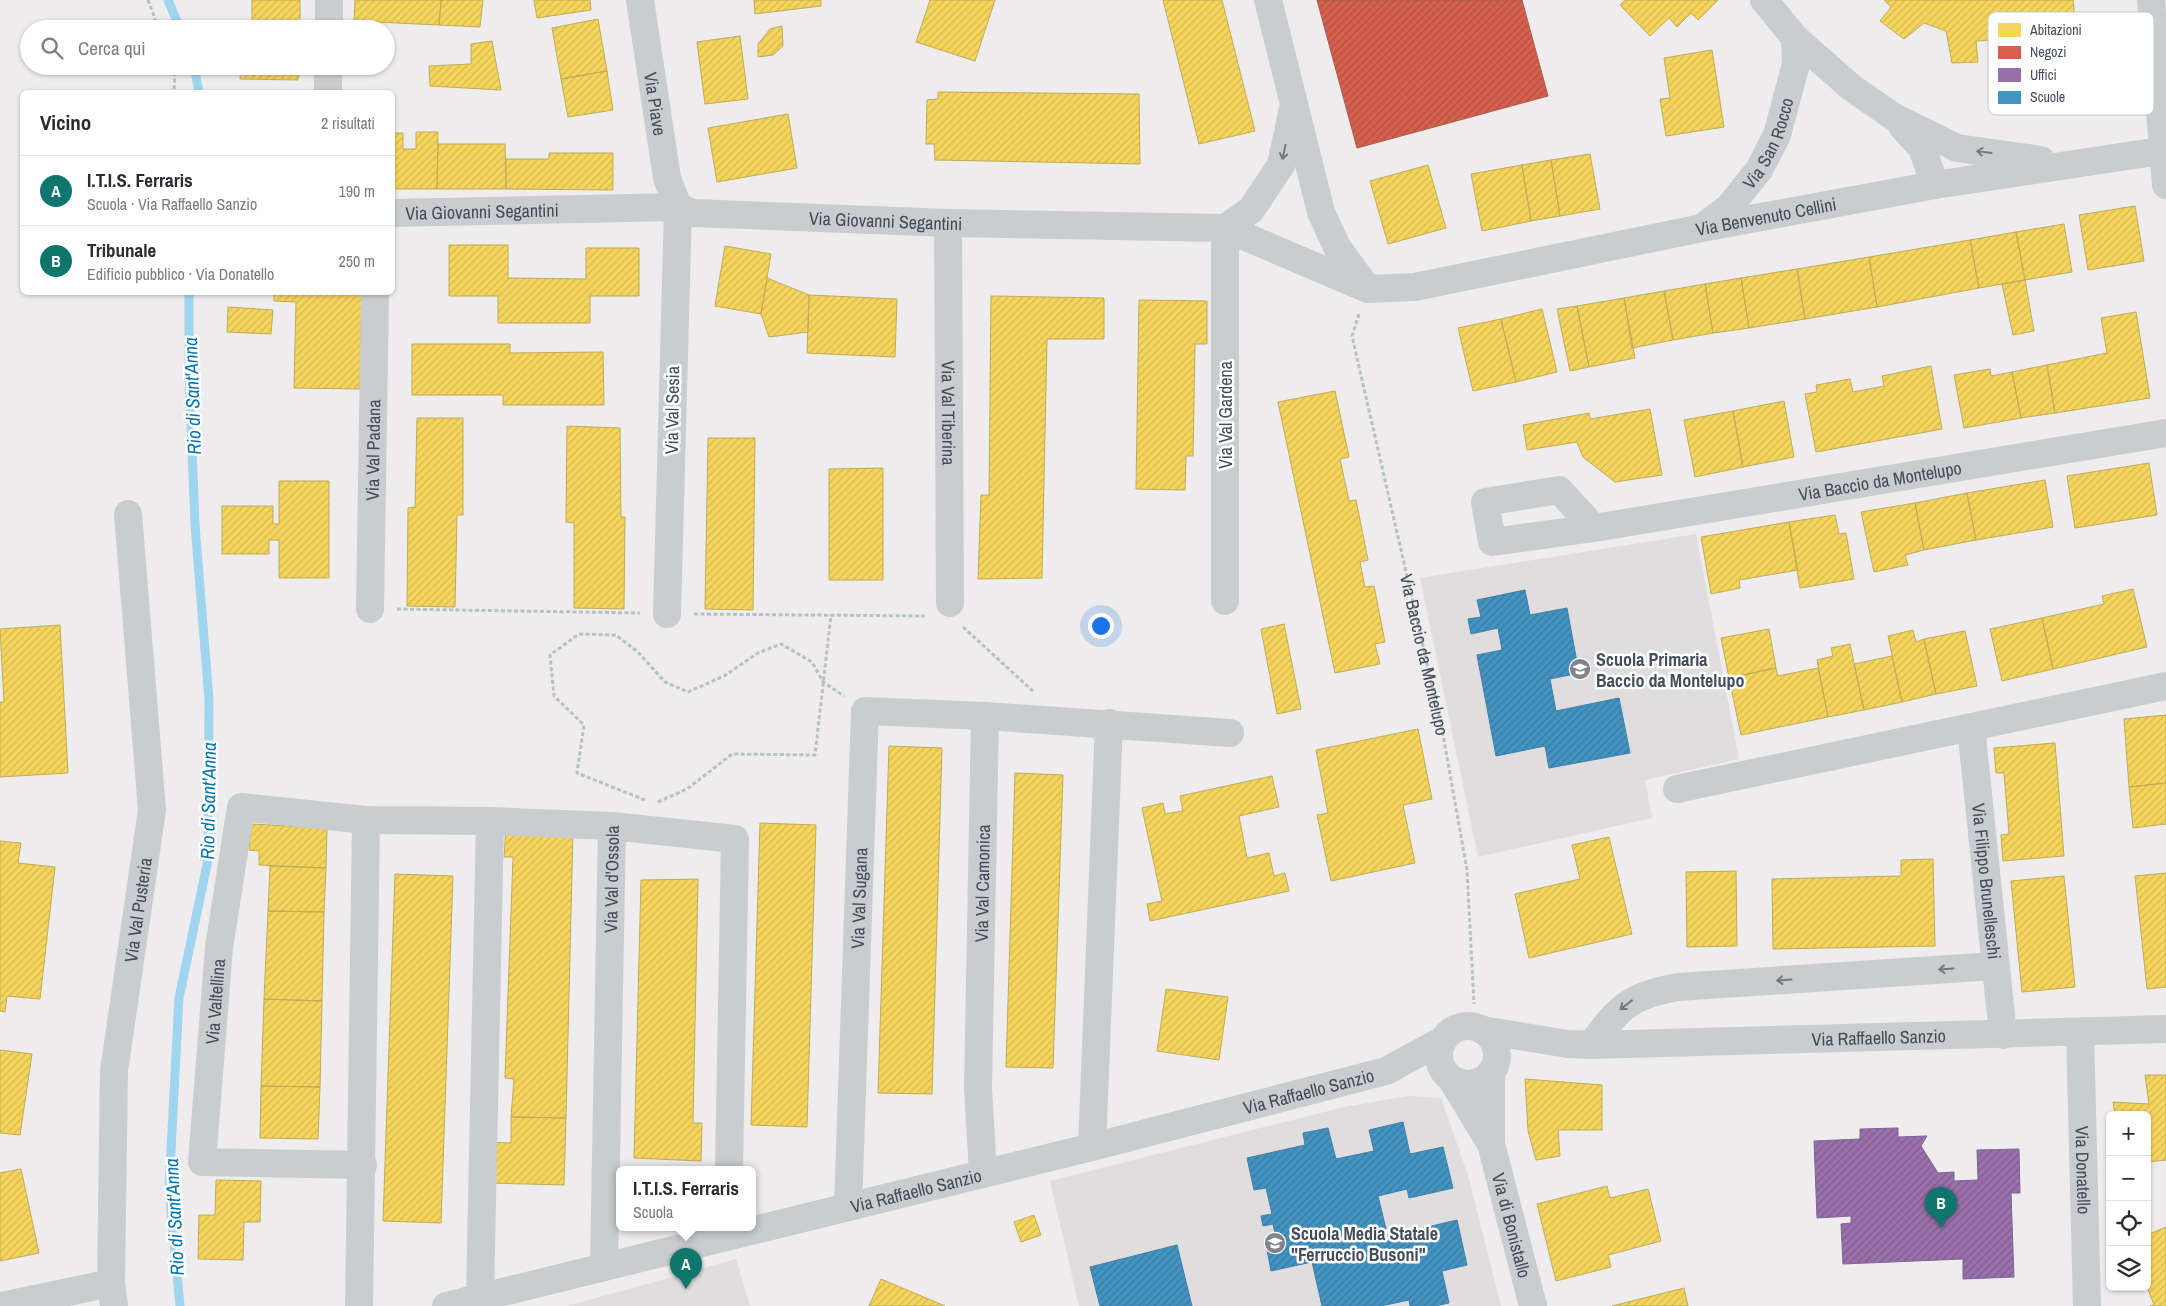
<!DOCTYPE html>
<html lang="it">
<meta charset="utf-8">
<style>
:root{--surface:#fff;--page:#f7f7f7;--text:#2b2b33;--muted:#7c7c81;--line:#e1e1e2;--accent:#0f766e}
body{margin:0;font-family:"Archivo Narrow",sans-serif;background:var(--page);color:var(--text)}
.controls{position:absolute;right:15px;bottom:15px;display:grid;overflow:hidden;border-radius:8px;box-shadow:0 1px 4px #0004}
.controls button{width:45px;height:45px;display:grid;place-items:center;padding:0;border:0;border-bottom:1px solid var(--line);background:var(--surface);color:var(--text);font:25px sans-serif}
.you{position:absolute;left:1100px;top:625px;width:18px;height:18px;margin:-12px;border:4px solid #fff;border-radius:50%;background:#1a73e8;box-shadow:0 0 0 8px #1a73e833}
.badge{display:grid;place-items:center;width:32px;height:32px;border-radius:50%;background:var(--accent);color:#fff;font-size:16px;font-weight:700}
.pin{position:absolute;translate:-50% -41px;filter:drop-shadow(0 1px 2px #0008)}
.pin::after{content:'';position:absolute;top:26px;width:18px;height:15px;background:inherit;clip-path:polygon(0 0,100% 0,50% 100%)}
.popup{position:absolute;left:616px;top:1166px;width:140px;height:65px;box-sizing:border-box;display:grid;place-content:center;border-radius:8px;background:var(--surface);filter:drop-shadow(0 1px 4px #0005);font-size:16px;white-space:nowrap;color:var(--muted)}
.popup b{font-size:19px;color:var(--text)}
.popup::after{content:'';position:absolute;left:50%;top:100%;margin-left:-10px;border:10px solid transparent;border-top-color:var(--surface)}
.list{margin:0;padding:0;list-style:none}
h2{display:flex;justify-content:space-between;align-items:center;height:65px;margin:0;padding:0 20px;font-size:21px}
h2 small{font-size:16px;font-weight:400;color:var(--muted)}
.list li{display:grid;grid-template-columns:32px 1fr auto;gap:15px;align-items:center;box-sizing:border-box;height:70px;padding:0 20px;border-top:1px solid var(--line)}
.list b{display:block;font-size:19px;white-space:nowrap}
.list p{margin:0;font-size:16px;white-space:nowrap;color:var(--muted)}
.list em{font-size:16px;font-style:normal;color:var(--muted)}
.icon{flex:none;width:28px;height:28px;fill:none;stroke:currentColor;stroke-width:2;stroke-linecap:round;stroke-linejoin:round}
.map{position:relative;flex:none;width:2166px;height:1306px;overflow:hidden}
.search{position:absolute;background:var(--surface);box-shadow:0 1px 4px #0004;left:20px;top:20px;width:375px;height:55px;display:flex;align-items:center;gap:12px;box-sizing:border-box;padding:0 18px;border-radius:28px;color:var(--muted);font-size:19px}
.panel{position:absolute;background:var(--surface);box-shadow:0 1px 4px #0004;left:20px;top:90px;width:375px;height:205px;border-radius:8px}
.map>svg:first-child{display:block}
.education{fill:#dfddde}
.homes{fill:url(#homes-hatch);stroke:#c0ac5b}
.shops{fill:url(#shops-hatch);stroke:#aa5a51}
.offices{fill:url(#offices-hatch);stroke:#7f6593}
.schools{fill:url(#schools-hatch);stroke:#437ea4}
.lines{fill:none;stroke-linecap:round;stroke-linejoin:round}
.stream{stroke:#a0d5ef;stroke-width:9}
.path{stroke:#b6c2c1;stroke-width:3;stroke-dasharray:4 2.5;stroke-linecap:butt}
.minor{stroke:#cacdd0;stroke-width:28}
.oneway{stroke:#727983}
.labels{text-anchor:middle;dominant-baseline:central;stroke-width:5;stroke-linejoin:round;paint-order:stroke}
.street-label{font-size:18px;fill:#434c5a;stroke:#fff}
.poi-label{font-size:18px;font-weight:bold;fill:#434c5a;stroke:#fff;text-anchor:start}
.water-label{font-size:19px;font-style:italic;fill:#0474ac;stroke:#fff}
.key{fill:#fff;stroke:#c7c9ce;stroke-width:1}
.key-label{font-size:14px;fill:#434c5a}
</style>
<div class="map">
<svg width="2166" height="1306" viewBox="0 0 2166 1306">
<defs>
<pattern id="homes-hatch" width="6" height="6" patternUnits="userSpaceOnUse" patternTransform="scale(1.25)"><rect width="6" height="6" fill="#f6d55c"/><path d="M-1 1l2-2M0 6l6-6M5 7l2-2" fill="none" stroke="#d4b852"/></pattern>
<pattern id="shops-hatch" width="6" height="6" patternUnits="userSpaceOnUse" patternTransform="scale(1.25)"><rect width="6" height="6" fill="#d6604d"/><path d="M-1 1l2-2M0 6l6-6M5 7l2-2" fill="none" stroke="#af5143"/></pattern>
<pattern id="offices-hatch" width="6" height="6" patternUnits="userSpaceOnUse" patternTransform="scale(1.25)"><rect width="6" height="6" fill="#9970ab"/><path d="M-1 1l2-2M0 6l6-6M5 7l2-2" fill="none" stroke="#7e5e8e"/></pattern>
<pattern id="schools-hatch" width="6" height="6" patternUnits="userSpaceOnUse" patternTransform="scale(1.25)"><rect width="6" height="6" fill="#4393c3"/><path d="M-1 1l2-2M0 6l6-6M5 7l2-2" fill="none" stroke="#3a7aa1"/></pattern>
</defs>
<rect width="100%" height="100%" fill="#eeecec"/>
<path class="education" d="M1696 534 1739 759 1645 780 1652 818 1478 857 1420 578Z
M1408 1096 1441 1098 1468 1175 1501 1306H1079L1050 1181 1344 1107Z
M736 1259 750 1306H567L687 1273Z"/>
<path class="homes" d="M252 0H300V29H252Z
M355 0H441L439 25 354 21Z
M441 0H483L480 27 439 25Z
M534 0H590L591 10 537 18Z
M754 0H821V6L755 14Z
M930 0H995L975 61 916 42Z
M1163 0H1222L1255 131 1199 144Z
M1625 0H1718L1698 20 1691 13 1677 27 1669 18 1650 36 1620 5Z
M1884 0H2073L2078 48 2048 52 2046 42 2006 47 2003 40 1976 41 1978 62 1952 63 1946 31 1924 23 1904 39 1880 21 1891 7Z
M598 19 607 71 561 79 552 28Z
M782 26 783 46 773 55 758 57V44L770 29Z
M740 36 748 99 705 104 697 42Z
M492 41 501 90 430 86 429 66 471 64V44Z
M1712 50 1724 127 1666 136 1660 99 1670 98 1664 58Z
M241 66H299L298 80 240 79Z
M607 71 613 110 568 117 561 79Z
M938 92 1139 94 1140 164 935 160 934 144H926L927 100 938 99Z
M788 114 797 168 717 182 708 128Z
M416 132H438L437 189H392V133H403V149H416Z
M438 144H505L506 189H437Z
M549 153H613V190L506 189V159H549Z
M1590 154 1600 209 1560 216 1551 160Z
M1551 160 1560 216 1531 221 1522 165Z
M1428 165 1446 228 1388 244 1370 181Z
M1522 165 1531 221 1482 231 1471 174Z
M2135 206 2144 261 2088 270 2079 215Z
M2064 224 2072 272 2025 280 2016 232Z
M2016 232 2025 280 1979 288 1970 240Z
M1970 240 1979 288 1877 307 1869 257Z
M449 245H508V278L586 279V248H639V296H590V323H498V296H449Z
M725 246 771 254 761 314 715 306Z
M1869 257 1877 307 1805 319 1797 269Z
M1797 269 1805 319 1749 328 1741 278Z
M767 278 809 295 808 332 769 337 761 314Z
M1741 278 1749 328 1713 333 1705 284Z
M2025 280 2034 331 2013 335 2002 284Z
M1705 284 1713 333 1673 340 1664 291Z
M1664 291 1673 340 1632 348 1624 298Z
M274 292H362L360 389 294 388 296 302 274 301Z
M809 295 897 299 895 357 807 353Z
M991 296 1104 298V339H1047L1042 578 978 579 981 495H989Z
M1624 298 1635 358 1589 367 1577 306Z
M1139 300 1207 301V344H1195L1193 456H1186L1185 490 1136 489Z
M1577 306 1589 367 1570 371 1557 309Z
M228 307 273 310 271 334 227 332Z
M1542 309 1557 372 1516 382 1501 319Z
M2136 312 2150 398 2055 413 2047 365 2107 353 2101 318Z
M1501 319 1516 382 1473 391 1458 328Z
M412 344H510V353L603 352 604 405H503V395H412Z
M2047 365 2055 413 2021 418 2012 372Z
M1931 366 1942 429 1816 452 1805 394 1817 392 1816 385 1850 379 1853 392 1884 386 1882 376Z
M1990 369 1991 376 2012 372 2021 418 1964 428 1954 375Z
M1335 391 1349 457 1340 459 1349 501 1356 500 1368 560 1360 562 1365 587 1374 586 1385 642 1375 644 1380 664 1335 673 1278 402Z
M1784 401 1794 457 1743 467 1733 411Z
M1650 409 1662 475 1615 482 1583 457 1577 442 1527 450 1523 425 1589 413 1590 419Z
M1733 411 1743 467 1695 477 1684 420Z
M417 418H463V515H457L455 607 407 606 408 508 415 507Z
M567 426 620 428 621 517H625L624 609 574 608V523L566 522Z
M708 438H755L753 610 705 609Z
M2149 463 2157 515 2075 528 2067 476Z
M883 468V580H829V469Z
M2045 480 2053 527 1976 540 1967 493Z
M279 481H329V578H279V540H269V554H222V506H273V524H279Z
M1967 493 1976 540 1924 550 1915 503Z
M1915 503 1924 550 1905 555 1908 565 1874 572 1861 512Z
M1835 515 1839 534 1846 533 1854 579 1800 588 1789 522Z
M1789 522 1798 570 1739 580 1740 588 1711 594 1701 537Z
M2133 589 2147 647 2053 669 2042 618 2104 604 2102 596Z
M2042 618 2053 669 2002 681 1990 629Z
M1284 624 1301 709 1277 714 1261 629Z
M60 625 68 773 0 777V702H4L0 629Z
M1769 629 1776 668 1729 678 1721 638Z
M1913 630 1916 642 1924 639 1936 694 1902 702 1888 636Z
M1965 631 1977 686 1936 694 1924 639Z
M1850 644 1864 710 1828 717 1817 660 1833 656 1831 648Z
M1892 656 1902 702 1864 710 1854 664Z
M1776 668 1778 676 1818 668 1828 717 1741 735 1729 678Z
M2166 715V783L2129 787 2124 719Z
M1418 729 1432 799 1403 805 1415 863 1331 881 1317 815 1328 813 1316 750Z
M2055 743 2064 856 2003 861 2001 835 2009 834 2004 773H1996L1994 748Z
M889 746 942 748 932 1094 878 1093Z
M1015 773 1063 775 1053 1068 1006 1067Z
M1272 776 1279 807 1239 816 1247 858 1269 853 1274 876 1285 873 1289 891 1150 921 1147 904 1162 901 1142 808 1163 803 1165 814 1183 811 1180 796Z
M2166 783V824L2133 828 2129 787Z
M760 823 816 825 807 1127 751 1125Z
M251 824 327 828 326 868 259 865V851L249 850Z
M506 828 573 831 566 1118 511 1117 514 1079 505 1078 513 857H504Z
M1609 837 1632 934 1529 958 1515 894 1580 879 1572 845Z
M0 841 21 843 18 863 55 867 40 999 7 996 5 1012 0 1011Z
M1933 859 1935 946 1773 949 1772 879 1901 876V860Z
M270 866 326 868 324 912 268 911Z
M1736 871 1737 946 1687 947 1686 872Z
M2166 873V987L2147 989 2135 876Z
M395 874 453 876 441 1223 383 1221Z
M2064 876 2075 987 2022 992 2011 881Z
M698 879 693 1123H702L701 1161 634 1158 641 880Z
M268 911 324 912 322 1001 264 999Z
M1166 989 1228 997 1219 1060 1157 1051Z
M264 999 322 1001 320 1087 261 1086Z
M0 1050 32 1054 20 1135 0 1133Z
M2145 1075H2166V1160L2147 1162V1115H2115L2113 1102 2149 1104Z
M1525 1079 1602 1085V1130H1558L1560 1156 1536 1160 1528 1131Z
M261 1086 320 1087 318 1139 260 1138Z
M511 1117 566 1118 564 1185 487 1183 488 1142 511 1143Z
M21 1169 39 1253 0 1261V1173Z
M216 1180 261 1181 260 1222H244L243 1260 198 1259 199 1215H215Z
M1607 1186 1610 1198 1648 1189 1661 1241 1608 1255 1611 1267 1556 1281 1537 1204Z
M1034 1215 1041 1235 1021 1242 1014 1222Z
M2166 1227V1306H2150L2154 1305 2147 1287V1235Z
M881 1279 945 1306H869Z
M1684 1288 1688 1306H1612Z"/>
<path class="shops" d="M1317 0H1522L1548 96 1357 148Z"/>
<path class="offices" d="M1898 1128V1137L1927 1136 1921 1146 1938 1173 1954 1172V1181L1978 1180 1977 1150 2019 1149 2020 1193H2011L2014 1277 1963 1279V1259L1843 1264 1841 1224 1851 1223V1216L1817 1218 1814 1141 1860 1139V1129Z"/>
<path class="schools" d="M1525 590 1530 615 1567 608 1579 673 1550 679 1556 711 1619 698 1630 753 1549 768 1545 746 1496 756 1477 655 1502 650 1498 628 1471 634 1468 619 1481 617 1477 600Z
M1403 1122 1410 1154 1443 1147 1453 1188 1409 1198 1407 1189 1378 1196 1386 1229 1355 1236 1356 1242 1392 1234 1394 1243 1416 1238 1415 1230 1457 1220 1467 1265 1442 1271 1449 1303 1435 1306H1410L1409 1300 1381 1306H1322L1312 1262 1271 1271 1267 1250 1278 1248 1273 1224 1263 1226 1261 1216 1272 1214 1266 1188 1254 1190 1247 1158 1305 1145 1303 1133 1328 1128 1336 1159 1374 1151 1369 1130Z
M1177 1245 1192 1306H1100L1090 1267Z"/>
<g class="lines">
<path class="stream" d="M168 0 180 29
M194 66 199 92
M180 1306 169 1188 179 998 208 860 209 700 195 525 189 373V292"/>
<g class="path">
<path d="M148 0 159 29"/>
<path d="M173 66 175 71 174 92"/>
<path id="s1" d="M1359 314 1352 336 1442 729 1467 870 1474 1004"/>
<path d="M397 609 640 613"/>
<path d="M694 614 925 616"/>
<path d="M963 627 1034 692"/>
<path d="M645 800 577 773 584 725 554 696 550 655 579 634 616 635 638 652 665 682 688 692 724 676 758 653 781 644 812 662 823 682 844 696"/>
<path d="M658 802 687 789 732 754 815 755 831 615"/>
</g>
<g class="minor">
<path id="s2" d="M640 0 667 178 678 207 667 614"/>
<path d="M1268 0 1321 212 1337 247 1367 288"/>
<path d="M1764 0 1795 38 1852 88 1894 117 1957 148 2041 160"/>
<path d="M2151 0 2166 185"/>
<path d="M329 29V0"/>
<path d="M328 92V66"/>
<path d="M1902 126 1922 148 1935 185"/>
<path id="s3" d="M392 213 678 207 693 213 948 223 1225 228 1368 289 1415 287 1702 228 1935 185 2166 150"/>
<path id="s4" d="M948 223 950 603"/>
<path id="s5" d="M1703 227 1729 207 1759 170 1777 135 1796 64 1795 38"/>
<path id="s6" d="M1594 528 1559 490 1485 502 1492 542 1594 528 2166 433"/>
<path d="M1225 601V228L1251 210 1281 165 1294 104"/>
<path id="s7" d="M370 609 375 292"/>
<path id="s8" d="M1971 727 2003 1035"/>
<path d="M1677 789 2166 686"/>
<circle cx="1468" cy="1055" r="29"/>
<path id="s9" d="M1482 1030 1568 1044 1591 1045 2166 1029"/>
<path id="s10" d="M2080 1032 2087 1306"/>
<path d="M1591 1045C1619 1007 1631 995 1678 987L1995 966"/>
<path id="s11" d="M1491 1073V1144L1533 1306"/>
<path d="M1452 1080 1491 1144"/>
<path d="M1092 1147 1109 723"/>
<path id="s12" d="M363 1165 202 1162 219 948 241 807 366 820 490 821 612 826"/>
<path id="s13" d="M983 1173 978 1088 985 716 1230 733"/>
<path id="s14" d="M848 1207 865 711 985 716"/>
<path id="s15" d="M604 1267 612 826 735 839 729 1170"/>
<path d="M480 1297 490 821"/>
<path d="M1 1306 111 1283"/>
<path id="s16" d="M114 1306 111 1283 114 1071 152 810 128 514"/>
<path d="M359 1306 366 820"/>
<path id="s17" d="M446 1306 1092 1147 1386 1071 1443 1040"/>
</g>
</g>
<defs><path id="oneway-shaft" d="M-6 0H5M1.5-3L5.5 0L1.5 3" fill="none" stroke-width="1.6" stroke-linecap="round" stroke-linejoin="round" transform="scale(1.25)"/></defs>
<g class="oneway">
<use href="#oneway-shaft" transform="translate(1284 152) rotate(102)"/>
<use href="#oneway-shaft" transform="translate(1984 152) rotate(-172)"/>
<use href="#oneway-shaft" transform="translate(1946 969) rotate(176)"/>
<use href="#oneway-shaft" transform="translate(1784 980) rotate(176)"/>
<use href="#oneway-shaft" transform="translate(1626 1005) rotate(142)"/>
</g>
<defs>
<g id="school-disc" transform="scale(1.125)"><circle r="9.5" fill="#7f848d" stroke="#fff"/><path d="M0-5L7-2L0 1L-7-2ZM-4 1L0 2.5L4 1V4Q0 6-4 4Z" fill="#fff"/></g>
</defs>
<g fill-rule="evenodd">
<use href="#school-disc" x="1580" y="669"/>
<use href="#school-disc" x="1275" y="1243"/>
</g>
<g class="labels">
<g class="street-label">
<text stroke="none"><textPath href="#s2" startOffset="105">Via Piave</textPath></text>
<text stroke="none"><textPath href="#s5" startOffset="109">Via San Rocco</textPath></text>
<text stroke="none"><textPath href="#s3" startOffset="90">Via Giovanni Segantini</textPath></text>
<text stroke="none"><textPath href="#s3" startOffset="1395">Via Benvenuto Cellini</textPath></text>
<text stroke="none"><textPath href="#s3" startOffset="495">Via Giovanni Segantini</textPath></text>
<text transform="translate(672 410) rotate(-89)">Via Val Sesia</text>
<text stroke="none"><textPath href="#s4" startOffset="190">Via Val Tiberina</textPath></text>
<text transform="translate(1225 415) rotate(-90)">Via Val Gardena</text>
<text stroke="none"><textPath href="#s7" startOffset="159">Via Val Padana</textPath></text>
<text stroke="none"><textPath href="#s6" startOffset="560">Via Baccio da Montelupo</textPath></text>
<text stroke="none"><textPath href="#s1" startOffset="350">Via Baccio da Montelupo</textPath></text>
<text stroke="none"><textPath href="#s8" startOffset="155">Via Filippo Brunelleschi</textPath></text>
<text stroke="none"><textPath href="#s13" startOffset="290">Via Val Camonica</textPath></text>
<text stroke="none"><textPath href="#s15" startOffset="388">Via Val d'Ossola</textPath></text>
<text stroke="none"><textPath href="#s14" startOffset="309">Via Val Sugana</textPath></text>
<text stroke="none"><textPath href="#s16" startOffset="398">Via Val Pusteria</textPath></text>
<text stroke="none"><textPath href="#s12" startOffset="322">Via Valtellina</textPath></text>
<text stroke="none"><textPath href="#s9" startOffset="398">Via Raffaello Sanzio</textPath></text>
<text stroke="none"><textPath href="#s17" startOffset="889">Via Raffaello Sanzio</textPath></text>
<text stroke="none"><textPath href="#s10" startOffset="138">Via Donatello</textPath></text>
<text stroke="none"><textPath href="#s17" startOffset="484">Via Raffaello Sanzio</textPath></text>
<text stroke="none"><textPath href="#s11" startOffset="155">Via di Bonistallo</textPath></text>
</g>
<g class="poi-label">
<text x="1596" y="659">Scuola Primaria<tspan x="1596" dy="21">Baccio da Montelupo</tspan></text>
<text x="1291" y="1233">Scuola Media Statale<tspan x="1291" dy="21">"Ferruccio Busoni"</tspan></text>
</g>
<g class="water-label">
<text transform="translate(192 396) rotate(-92)">Rio di Sant'Anna</text>
<text transform="translate(208 801) rotate(-89)">Rio di Sant'Anna</text>
<text transform="translate(174 1217) rotate(-93)">Rio di Sant'Anna</text>
</g>
</g>
<rect x="1988" y="12" width="166" height="103" rx="8" class="key"/>
<rect x="1998" y="23" width="23" height="14" fill="#f6d55c"/>
<rect x="1998" y="46" width="23" height="13" fill="#d6604d"/>
<rect x="1998" y="68" width="23" height="14" fill="#9970ab"/>
<rect x="1998" y="91" width="23" height="13" fill="#4393c3"/>
<g class="key-label">
<text x="2030" y="35">Abitazioni</text>
<text x="2030" y="57">Negozi</text>
<text x="2030" y="80">Uffici</text>
<text x="2030" y="102">Scuole</text>
</g>
</svg>
<div class="controls">
<button>+</button>
<button>−</button>
<button><svg class="icon" aria-label="locate" viewBox="0 0 24 24"><circle cx="12" cy="12" r="6"/><path d="M12 2v4M12 18v4M2 12h4M18 12h4"/></svg></button>
<button><svg class="icon" aria-label="layers" viewBox="0 0 24 24"><path d="M12 4l9 5-9 5-9-5zM3 14l9 5 9-5"/></svg></button>
</div>
<div class="you"></div>
<div class="pin badge" style="left:686px;top:1289px">A</div>
<div class="popup"><b>I.T.I.S. Ferraris</b>Scuola</div>
<div class="pin badge" style="left:1941px;top:1228px">B</div>
<div class="search"><svg class="icon" aria-label="search" viewBox="0 0 24 24"><circle cx="10" cy="10" r="6"/><path d="M15 15l6 6"/></svg>Cerca qui</div>
<section class="panel">
<h2>Vicino<small>2 risultati</small></h2>
<ul class="list">
<li><span class="badge">A</span><div><b>I.T.I.S. Ferraris</b><p>Scuola · Via Raffaello Sanzio</p></div><em>190 m</em></li>
<li><span class="badge">B</span><div><b>Tribunale</b><p>Edificio pubblico · Via Donatello</p></div><em>250 m</em></li>
</ul>
</section>
</div>
